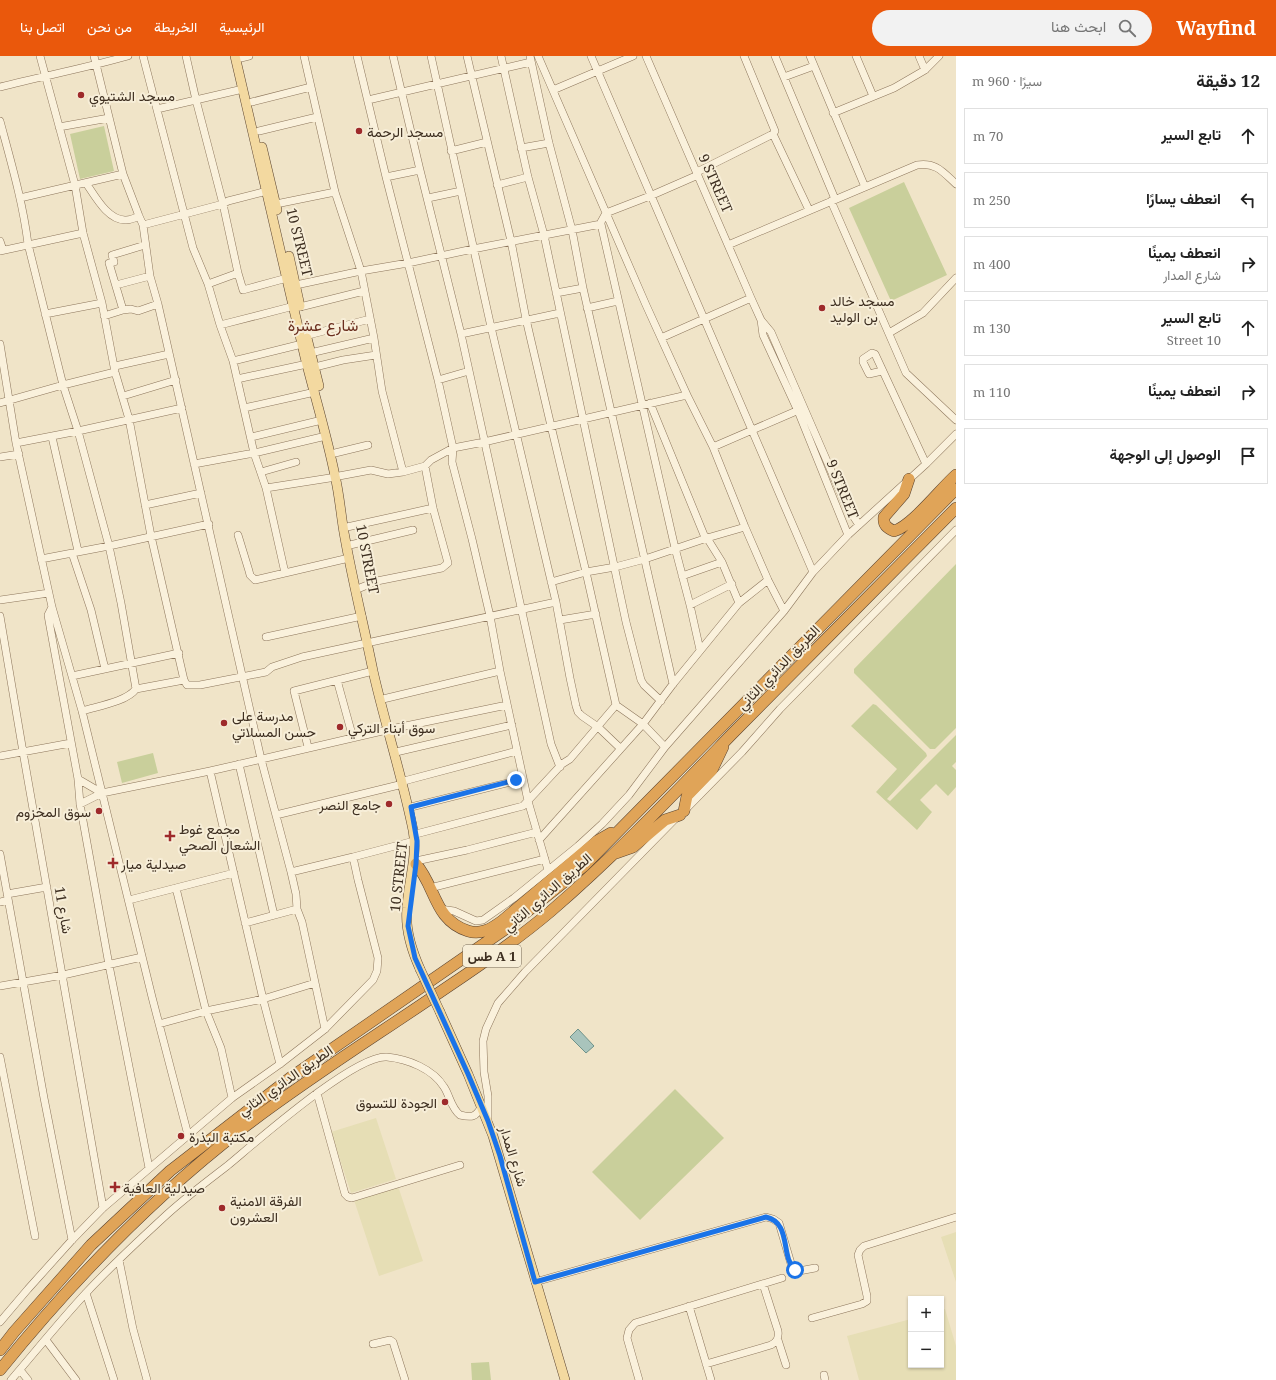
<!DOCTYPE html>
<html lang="ar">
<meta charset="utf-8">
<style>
:root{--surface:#fff;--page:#f2f2f2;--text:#222;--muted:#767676;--line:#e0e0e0;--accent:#ea580c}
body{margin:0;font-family:"Noto Serif",Vazirmatn,serif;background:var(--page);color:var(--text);direction:rtl}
.controls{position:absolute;right:12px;bottom:12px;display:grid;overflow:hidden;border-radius:0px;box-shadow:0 1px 3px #0004}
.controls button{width:36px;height:36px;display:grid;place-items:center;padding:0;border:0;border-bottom:1px solid var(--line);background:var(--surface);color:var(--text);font:20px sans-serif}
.stop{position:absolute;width:12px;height:12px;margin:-9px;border:3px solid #1a73e8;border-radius:50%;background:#fff}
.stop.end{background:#1a73e8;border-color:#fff;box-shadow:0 1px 4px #0008}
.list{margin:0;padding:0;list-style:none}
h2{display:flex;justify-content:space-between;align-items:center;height:52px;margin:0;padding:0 16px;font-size:17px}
h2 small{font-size:13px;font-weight:400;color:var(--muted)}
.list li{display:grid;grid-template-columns:26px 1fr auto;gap:12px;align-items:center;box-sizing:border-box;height:56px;margin:0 8px 8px;padding:0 8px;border:1px solid var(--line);border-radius:0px}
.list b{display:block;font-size:15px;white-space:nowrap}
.list p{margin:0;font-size:13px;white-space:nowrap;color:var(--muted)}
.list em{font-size:13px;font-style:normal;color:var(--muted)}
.icon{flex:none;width:22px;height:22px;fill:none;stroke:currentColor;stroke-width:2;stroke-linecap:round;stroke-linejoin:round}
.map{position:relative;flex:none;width:956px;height:1324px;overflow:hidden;direction:ltr}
header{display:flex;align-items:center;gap:24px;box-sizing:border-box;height:56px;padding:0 20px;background:var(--accent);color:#fff}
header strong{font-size:19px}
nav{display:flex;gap:22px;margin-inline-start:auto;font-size:14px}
.search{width:280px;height:36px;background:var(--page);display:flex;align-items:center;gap:10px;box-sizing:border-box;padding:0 14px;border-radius:22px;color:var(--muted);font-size:15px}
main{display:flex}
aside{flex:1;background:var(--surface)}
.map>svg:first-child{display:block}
.farmland{fill:#e6deb5}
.green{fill:#c9cf9b}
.water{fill:#a9c4bc;stroke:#6f938a}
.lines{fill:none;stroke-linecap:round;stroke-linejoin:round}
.minor-casing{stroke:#8d765c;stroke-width:8}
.major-casing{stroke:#5b4430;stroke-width:10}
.highway-casing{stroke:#5b4430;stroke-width:12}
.minor{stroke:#faf1dc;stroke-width:7}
.major{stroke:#f3d9a0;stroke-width:9}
.highway{stroke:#e0a458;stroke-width:11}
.major-bridge-casing{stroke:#5b4430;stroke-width:10;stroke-linecap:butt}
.major-bridge{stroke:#f3d9a0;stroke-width:9}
.route{stroke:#1a73e8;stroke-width:5}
.poi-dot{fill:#9e2a2b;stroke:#f7eed8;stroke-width:1.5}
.labels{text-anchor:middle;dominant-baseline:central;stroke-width:4;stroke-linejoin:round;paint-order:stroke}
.shield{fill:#f7eed8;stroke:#756857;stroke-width:1}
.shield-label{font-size:13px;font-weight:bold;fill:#3d2e20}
.poi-label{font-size:14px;fill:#3d2e20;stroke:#f7eed8;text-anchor:start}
.street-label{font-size:14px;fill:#3d2e20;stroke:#f7eed8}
.quarter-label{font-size:16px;fill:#6b2e1e;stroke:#f7eed8}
</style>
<header>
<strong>Wayfind</strong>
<div class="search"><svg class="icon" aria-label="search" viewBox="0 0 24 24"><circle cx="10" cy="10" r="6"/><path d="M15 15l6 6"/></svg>ابحث هنا</div>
<nav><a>الرئيسية</a><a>الخريطة</a><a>من نحن</a><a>اتصل بنا</a></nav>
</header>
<main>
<aside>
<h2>12 دقيقة<small>سيرًا · 960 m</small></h2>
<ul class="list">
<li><svg class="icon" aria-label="ahead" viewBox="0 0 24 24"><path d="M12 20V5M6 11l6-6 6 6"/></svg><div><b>تابع السير</b></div><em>70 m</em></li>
<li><svg class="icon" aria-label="left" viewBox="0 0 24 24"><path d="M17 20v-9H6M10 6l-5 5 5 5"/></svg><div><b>انعطف يسارًا</b></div><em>250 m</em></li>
<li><svg class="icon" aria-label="right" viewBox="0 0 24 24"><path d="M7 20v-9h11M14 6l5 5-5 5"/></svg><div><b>انعطف يمينًا</b><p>شارع المدار</p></div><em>400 m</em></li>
<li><svg class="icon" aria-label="ahead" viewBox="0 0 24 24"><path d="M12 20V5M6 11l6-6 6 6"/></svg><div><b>تابع السير</b><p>10 Street</p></div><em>130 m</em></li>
<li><svg class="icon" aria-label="right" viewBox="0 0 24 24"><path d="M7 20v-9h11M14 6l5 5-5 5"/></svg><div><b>انعطف يمينًا</b></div><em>110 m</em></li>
<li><svg class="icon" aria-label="arrive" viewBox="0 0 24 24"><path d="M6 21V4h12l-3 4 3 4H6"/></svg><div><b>الوصول إلى الوجهة</b></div></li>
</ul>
</aside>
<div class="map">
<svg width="956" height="1324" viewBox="0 0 956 1324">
<rect width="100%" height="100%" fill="#f0e4c8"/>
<path class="farmland" d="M376 1062 396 1123 351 1137 331 1076Z
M398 1130 423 1205 379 1220 354 1144Z
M956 1176V1226L941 1181Z
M945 1253 956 1290V1324H859L847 1280 911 1263V1309H941V1254Z"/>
<path class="green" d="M104 70 114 115 80 123 70 78Z
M904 126 947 219 891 245 849 152Z
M956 508V672L935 693H930L854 617V613Z
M873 648 876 649 926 697 927 700 887 743 890 745 956 679V706L952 710 956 714V731L948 740 936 728 920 744 932 756 917 774 876 736 897 713 851 670Z
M153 697 158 717 122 727 117 706Z
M675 1033 724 1082 640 1164 592 1116Z
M489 1306 491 1324H472L471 1307Z"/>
<path class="water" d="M578 973 594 990 586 997 570 981Z"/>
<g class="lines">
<g class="minor-casing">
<path id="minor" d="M40 0 75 129 83 177 102 247 115 316 129 363 151 480 184 624 187 629H200L266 616 272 611 302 601 556 546
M94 0 123 118 139 160 143 169 150 220 158 248 261 703 291 816 296 838 297 853 302 866 325 973
M143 0 193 192 208 228 220 269 233 305 254 397 266 432 285 517
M186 0 196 44 223 148 238 217 208 228
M304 0 335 136 361 215 374 282 382 335 403 416
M357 0 386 121 438 324 453 392 452 406 472 483 490 560 500 615 528 745 548 814
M393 0 420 114 461 278 551 688 560 711
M431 0 491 271 556 546 570 622 576 650 578 656 582 660 598 671 620 692
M467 0 511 185 526 263 551 370 586 516 616 649 643 668 665 691
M501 0 528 121 544 179 626 566 641 624 644 629 661 645
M530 0 549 87 572 174 583 232 673 628
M538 0 646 249 687 339 713 391 745 471 768 524 784 555
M591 0 813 516 848 479 926 408 956 378
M646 0 751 242 761 264 771 276 846 449 859 469
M744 0 775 75 773 78 809 154
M775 0 835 143
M810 0 865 131
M856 0 873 40
M919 0 925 14
M241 2 249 0
M784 21 814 10
M0 31C43 20 86 12 128 0
M553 34 633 0
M368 44 531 6
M252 46 311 31
M157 53 243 33
M833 57 894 32 925 14 939 0
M0 65C11 106 23 147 28 188L63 329 78 375 109 490 121 547 136 633
M59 71 109 62
M259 75 317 61
M521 92 549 87
M451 95 487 86
M697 116 773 78
M698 119 650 140 606 157 601 166V168L675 492 690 549 700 594
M386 121 420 114
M86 127C95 140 108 165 126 164 130 164 135 162 139 160
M497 129 528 121
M20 142 123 118
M428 142 461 135
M831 145 906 317 956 364
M276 148 335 136
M143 169 223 148 228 145 271 134
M0 185 3 194
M728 189 917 109C936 106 943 116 956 128
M0 195 83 177
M238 217 243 234 287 222
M116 229 150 220
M296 229 361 215 408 207 473 193 601 168
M556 237 583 232
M300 251 364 235
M587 252 618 245
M123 254 109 207 114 206 112 199 145 189
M45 258 102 247
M104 260 123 254 131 253 138 255 158 248
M761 264 763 279 798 355 848 479
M220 269 294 250
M889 277 923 257 956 222
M461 278 560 257
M301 281 370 263
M661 282 751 242
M0 288 16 387 52 551 82 655 152 941 188 1079
M306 298 374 282
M233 305 302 288
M115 310 169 298
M315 311 343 304 376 299
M882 315 869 318 863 306V303L872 297 875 298 926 408
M237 323 307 308
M438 324 469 315
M123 340 176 324
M0 347 63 329 115 316
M650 347 704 479 707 482 722 506 739 547
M244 352 315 336
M52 381 78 495
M251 381 322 364
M16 387 78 375 182 352
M713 391 801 353
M335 397 368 389
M0 401 19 398
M194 408 254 397 326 380
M261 416 296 406
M339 420 371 414 388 418 403 416 425 410 431 404 453 392 484 386 687 339
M266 432 336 421
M145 449 201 437
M347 471 433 452
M238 479 249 515 250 519 255 524 349 502
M350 489 413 474
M72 497 91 554 105 613
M41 503 109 490 209 468
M682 520 722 506
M551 526 586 516 615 511 645 503 707 482 745 471
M355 534 377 525 442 512 448 507 433 452 425 410
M0 544 49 537
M690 549 732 528
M52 551 48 559 49 565 78 723 80 748 109 909 149 1112
M0 560 23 696 103 1152
M560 564 596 558
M266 581 362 560
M72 620 179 597
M337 624 353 682
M383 643 500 615
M82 655C98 650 126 646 136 633L184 624
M308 691 294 635 373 615
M396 696 512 669
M0 700 71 687
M239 708 274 859
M210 715 263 943 280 1008
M78 723 102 737
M404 725 517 695
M80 748 102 737 210 715 391 673 507 649
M411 751 523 723
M685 754 742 696 780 653 956 474
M276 759 403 728
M416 778 523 750 562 708 570 703 616 649
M539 784 643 668 673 628 739 547 768 524
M0 798 44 1042 72 1184
M416 805 467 794 537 776
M291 816 353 801
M176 832 206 955 221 992 232 1042
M430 832 545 803
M7 838 47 831
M129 844 234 817
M0 846 8 844
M440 853 454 855 476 865 483 864 514 842 578 790 602 768 629 739 665 691 784 555 813 516
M245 867 297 853
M0 930 63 919 142 901
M159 968 206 955 263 943 315 927
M0 1001 35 1180
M317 1037 345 1138 348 1141 352 1142 460 1109
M488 1065V1040L484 1016 483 985 486 973 498 947 525 916 677 761
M119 1204 133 1273 147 1324
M535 1226 766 1161 773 1163 779 1167 792 1211 799 1215 815 1212
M86 1237 114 1324
M689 1250 711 1324
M812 1262 862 1248 867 1245V1240L858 1199 860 1194 864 1190 956 1161
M0 1266 28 1233 72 1184 103 1152 232 1042 280 1008 325 973 373 924 377 915 378 902 358 824 353 801 414 785
M46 1284 76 1324
M778 1284 786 1309
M373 1288 390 1284 393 1286 405 1324
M706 1308 771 1289C777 1286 779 1282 778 1275L763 1228
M20 1314 28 1324
M824 1319 825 1324
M11 1324C36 1295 60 1265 86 1237 110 1211 136 1187 162 1163 182 1144 205 1127 227 1110 255 1087 355 998 387 1001 408 1003 433 1013 444 1031 450 1040 451 1052 460 1059 472 1062 476 1061 482 1050
M639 1324 627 1282 629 1274 635 1267 782 1222"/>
</g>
<g class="major-casing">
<path id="major" d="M235 0 305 301C315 341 327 380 335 420 340 441 341 462 345 482 353 527 364 570 373 615 385 668 402 720 413 774 418 800 408 826 407 852 405 871 412 895 420 913
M262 91 277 154
M289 200 300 250
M307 282 319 330
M440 956 468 1018 493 1080 565 1324"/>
</g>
<g class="highway-casing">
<path id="highway" d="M909 423 904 438 884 461C883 469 887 472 894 475 912 470 941 432 956 419
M684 755 687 740 712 714 723 691
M616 797 633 791 665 764 680 759
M416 808C436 831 434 864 468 875 481 879 491 873 502 865L597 785 611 777
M0 1294 14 1276 91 1189 170 1115 290 1022 504 874 584 810 956 433
M0 1314C72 1225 152 1142 243 1072 308 1022 379 978 446 932 482 908 518 883 551 855 615 800 673 739 732 678 807 603 881 527 956 452"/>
</g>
<use href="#minor" class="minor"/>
<use href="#major" class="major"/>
<use href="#highway" class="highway"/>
<g class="major-bridge-casing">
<path id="major-bridge" d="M420 913 440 956"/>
</g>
<use href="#major-bridge" class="major-bridge"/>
</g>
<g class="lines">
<path class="route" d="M516 724 411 751 417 785 416 808 408 870 415 902 468 1018 488 1065 500 1100 535 1226 766 1161C792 1167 780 1200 795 1214"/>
</g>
<g class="poi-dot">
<circle cx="81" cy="39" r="4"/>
<circle cx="359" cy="75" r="4"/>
<circle cx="822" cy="252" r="4"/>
<circle cx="224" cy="667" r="4"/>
<circle cx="340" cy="671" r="4"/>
<circle cx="389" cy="748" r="4"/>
<circle cx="99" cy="755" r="4"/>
<path d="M168 774h4v4h4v4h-4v4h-4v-4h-4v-4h4z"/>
<path d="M111 801h4v4h4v4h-4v4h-4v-4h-4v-4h4z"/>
<circle cx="445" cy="1046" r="4"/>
<circle cx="181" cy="1080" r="4"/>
<path d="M113 1125h4v4h4v4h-4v4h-4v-4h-4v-4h4z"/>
<circle cx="222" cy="1152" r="4"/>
</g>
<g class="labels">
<rect class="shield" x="463" y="889" width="58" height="22" rx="3"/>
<g class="shield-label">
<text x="492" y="900">طس A 1</text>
</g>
<g class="poi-label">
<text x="89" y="39">مسجد الشتيوي</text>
<text x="367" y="75">مسجد الرحمة</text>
<text x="830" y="244">مسجد خالد<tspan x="830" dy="16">بن الوليد</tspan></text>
<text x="232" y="659">مدرسة على<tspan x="232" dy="16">حسن المسلاتي</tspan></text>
<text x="348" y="671">سوق أبناء التركي</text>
<text x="381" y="748" text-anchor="end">جامع النصر</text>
<text x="91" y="755" text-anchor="end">سوق المخزوم</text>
<text x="179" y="772">مجمع غوط<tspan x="179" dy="16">الشعال الصحي</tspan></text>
<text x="121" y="807">صيدلية ميار</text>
<text x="437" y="1046" text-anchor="end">الجودة للتسوق</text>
<text x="189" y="1080">مكتبة البذرة</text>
<text x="123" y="1131">صيدلية العافية</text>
<text x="230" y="1144">الفرقة الامنية<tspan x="230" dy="16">العشرون</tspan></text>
</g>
<g class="street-label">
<text transform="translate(716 127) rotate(66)">9 STREET</text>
<text transform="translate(300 186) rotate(76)">10 STREET</text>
<text transform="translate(843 433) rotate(68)">9 STREET</text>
<text transform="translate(368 503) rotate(79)">10 STREET</text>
<text transform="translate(778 611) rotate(-46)">الطريق الدائري الثاني</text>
<text transform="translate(398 821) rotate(-84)">10 STREET</text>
<text transform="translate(547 836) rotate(-41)">الطريق الدائري الثاني</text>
<text transform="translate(64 854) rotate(80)">شارع 11</text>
<text transform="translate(285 1024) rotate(-35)">الطريق الدائري الثاني</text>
<text transform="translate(514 1100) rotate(73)">شارع المدار</text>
</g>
<g class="quarter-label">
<text x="323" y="269">شارع عشرة</text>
</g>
</g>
</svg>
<div class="controls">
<button>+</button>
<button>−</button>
</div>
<div class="stop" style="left:795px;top:1214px"></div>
<div class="stop end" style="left:516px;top:724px"></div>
</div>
</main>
